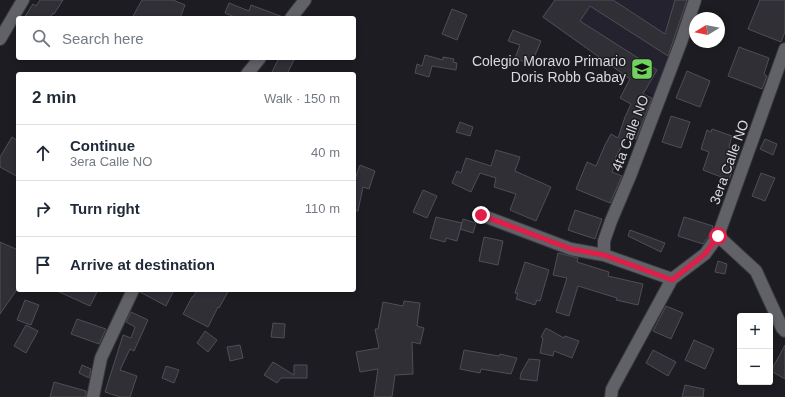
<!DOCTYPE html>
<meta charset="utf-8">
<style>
:root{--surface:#fff;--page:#f2f2f3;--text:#1f2937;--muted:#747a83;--line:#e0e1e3}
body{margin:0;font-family:Helvetica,sans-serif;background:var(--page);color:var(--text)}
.controls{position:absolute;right:12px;bottom:12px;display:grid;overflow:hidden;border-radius:4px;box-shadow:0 2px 6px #0003}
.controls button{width:36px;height:36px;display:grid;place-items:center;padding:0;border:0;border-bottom:1px solid var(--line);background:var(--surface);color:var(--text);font:20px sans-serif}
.compass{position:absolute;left:689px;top:12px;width:36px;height:36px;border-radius:50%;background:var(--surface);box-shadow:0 2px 6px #0003;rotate:260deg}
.stop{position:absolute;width:12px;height:12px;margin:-9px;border:3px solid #e11d48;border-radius:50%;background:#fff}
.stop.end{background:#e11d48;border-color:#fff;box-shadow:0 1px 4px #0008}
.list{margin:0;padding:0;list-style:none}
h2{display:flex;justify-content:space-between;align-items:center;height:52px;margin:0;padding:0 16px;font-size:17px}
h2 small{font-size:13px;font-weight:400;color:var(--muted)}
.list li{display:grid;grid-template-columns:26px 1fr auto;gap:12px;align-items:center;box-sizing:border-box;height:56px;padding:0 16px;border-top:1px solid var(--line)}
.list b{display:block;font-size:15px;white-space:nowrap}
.list p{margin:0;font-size:13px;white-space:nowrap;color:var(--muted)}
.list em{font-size:13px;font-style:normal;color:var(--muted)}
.icon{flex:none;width:22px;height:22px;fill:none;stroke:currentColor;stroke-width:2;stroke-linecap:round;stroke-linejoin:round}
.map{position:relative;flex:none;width:785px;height:397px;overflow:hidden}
.search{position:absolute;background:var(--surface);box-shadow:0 2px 6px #0003;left:16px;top:16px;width:340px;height:44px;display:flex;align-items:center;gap:10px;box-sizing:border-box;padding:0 14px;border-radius:4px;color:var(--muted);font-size:15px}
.panel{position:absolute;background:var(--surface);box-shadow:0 2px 6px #0003;left:16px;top:72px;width:340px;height:220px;border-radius:4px}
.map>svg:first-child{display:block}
.built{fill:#23222e}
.building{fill:#302f36;stroke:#4f4e56}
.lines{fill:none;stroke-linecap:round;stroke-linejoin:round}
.minor-casing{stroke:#3a3a3e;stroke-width:14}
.minor{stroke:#616168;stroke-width:12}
.route{stroke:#e11d48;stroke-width:5}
.labels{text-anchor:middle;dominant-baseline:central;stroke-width:3;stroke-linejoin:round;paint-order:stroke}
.poi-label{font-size:14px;fill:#dadade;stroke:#1d1c22;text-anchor:end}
.street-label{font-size:14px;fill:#dadade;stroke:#1d1c22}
</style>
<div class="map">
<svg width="785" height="397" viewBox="0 0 785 397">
<rect width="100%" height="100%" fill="#1d1c22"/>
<path class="built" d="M554 0H690L656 98 541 17Z"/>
<path class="building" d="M40 0H63L54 14 53 13 50 18H24L33 4 36 6Z
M142 0H173L185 5 180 18H132Z
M555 0H613L665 34 675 0H687L668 56 590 6 580 21 657 70 643 94 652 98 636 139 628 136 614 160 616 161 612 172 622 176 610 203 576 189 587 162 596 166 605 145 611 134 618 138 625 117 631 104 620 98 630 79 543 17Z
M760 0H785V32L781 42 748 29Z
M229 3 249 11 251 5 283 17 282 18H237L225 13Z
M452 9 467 15 457 40 442 34Z
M513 30 541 41 531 65 515 58 520 45 508 41Z
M739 47 769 58 764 74 767 76 762 89 728 76Z
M425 55 443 60V57L454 59 453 62 457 63 456 70 432 66 429 77 415 73 417 64 422 66Z
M279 58H295L287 74H271Z
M687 71 710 81 700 107 676 98Z
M671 116 690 122 681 148 662 142Z
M460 122 473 127 470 136 456 132Z
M712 129 732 136 729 147 739 151 729 180 703 170 709 152 701 149 707 130 711 132Z
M12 137 18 141V177L0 167V157Z
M765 139 777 144 773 155 760 149Z
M496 150 520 157 515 171 551 187 536 221 510 210 516 194 494 187 496 178 480 173 471 192 452 183 457 171 461 173 466 158 491 166Z
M360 165 375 171 369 189 363 187 358 211 354 210V182Z
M761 173 775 178 765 201 752 196Z
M423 190 437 196 427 218 413 212Z
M575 210 602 219 595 239 568 230Z
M436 217 462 223 457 241 446 238 445 242 430 238Z
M684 217 713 226 711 233 703 244 678 236Z
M463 219 476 223 473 233 460 229Z
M630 230 665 243 661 252 628 236Z
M484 237 503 241 498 265 479 261Z
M0 242 18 250V288L0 314Z
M558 253 578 258 577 262 609 272 608 276 643 284 638 305 616 300 617 298 578 286 569 316 556 312 567 278 553 275Z
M718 261 727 264 725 274 715 272Z
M525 262 549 270 540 301 537 300 535 305 516 299 518 294 515 293Z
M55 290H98L90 306Z
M140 290H174L166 306 140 292Z
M197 290H229L219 308 218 307 208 327 183 314 192 297H193Z
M25 300 39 305 31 325 17 320Z
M404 301 420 303 417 326 424 328 420 344 412 342 413 374 395 375 392 397H374L378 369 360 372 356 352 379 348 375 329H378L383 302 403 306Z
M666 306 683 313 671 339 653 331Z
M131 312 148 320 134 351 130 349 120 370 137 376 130 397H120L105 392 123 335 131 338 135 327 126 322Z
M77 319 106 329 99 344 71 334Z
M273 323 285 324 284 338 271 337Z
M26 325 38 331 26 353 14 346Z
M546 328 564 338 565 336 579 341 572 358 554 351 553 356 540 353 543 338 541 337Z
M205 331 217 340 208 352 197 343Z
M694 340 714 349 705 369 685 360Z
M240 345 243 358 230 361 227 347Z
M785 345V379L771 371Z
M464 350 499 356 500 354 517 358 511 374 481 369 480 373 460 369Z
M653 350 676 362 668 376 646 363Z
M529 359 540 360 537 381 520 379 521 373Z
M273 362 294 375V365H307V378H281L277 383 264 375Z
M82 365 91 369 89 378 79 373Z
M166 366 179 370 174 383 162 378Z
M54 382 86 391V397H50Z
M685 385 704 389 703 397H682Z"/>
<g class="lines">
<g class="minor-casing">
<path id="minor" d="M291 18 305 0
M0 39 23 0
M247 74 260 58
M481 215 571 249 604 255 672 279
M718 236 756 271 782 328 785 331
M604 255V241L611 221 630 176 681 42 695 0
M93 397 101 358 133 290
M611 397 612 389 672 279 705 254 718 236 785 49"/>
</g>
<use href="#minor" class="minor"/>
</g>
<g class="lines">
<path class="route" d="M481 215 571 249 604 255 672 280 705 254 718 236"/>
</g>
<defs>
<g id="school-square" transform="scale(1.15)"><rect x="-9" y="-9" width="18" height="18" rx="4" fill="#71d35e" stroke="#1d1c22"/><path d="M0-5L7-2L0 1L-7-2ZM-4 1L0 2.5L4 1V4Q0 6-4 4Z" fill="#111"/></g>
</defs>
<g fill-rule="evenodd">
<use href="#school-square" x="642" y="69"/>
</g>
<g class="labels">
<g class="poi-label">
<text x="626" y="61">Colegio Moravo Primario<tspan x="626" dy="16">Doris Robb Gabay</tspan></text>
</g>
<g class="street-label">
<text transform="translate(630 133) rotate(-69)">4ta Calle NO</text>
<text transform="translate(729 162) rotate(-70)">3era Calle NO</text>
</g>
</g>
</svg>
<div class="controls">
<button>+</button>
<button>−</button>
</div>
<svg class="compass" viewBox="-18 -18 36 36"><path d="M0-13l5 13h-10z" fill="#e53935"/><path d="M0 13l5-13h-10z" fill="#747a83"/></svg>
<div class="stop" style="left:718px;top:236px"></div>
<div class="stop end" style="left:481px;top:215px"></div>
<div class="search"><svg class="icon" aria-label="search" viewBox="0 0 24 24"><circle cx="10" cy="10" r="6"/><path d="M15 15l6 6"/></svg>Search here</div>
<section class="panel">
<h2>2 min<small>Walk · 150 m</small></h2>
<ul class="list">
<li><svg class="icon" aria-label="ahead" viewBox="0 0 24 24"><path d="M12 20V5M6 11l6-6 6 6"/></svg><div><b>Continue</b><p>3era Calle NO</p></div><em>40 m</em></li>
<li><svg class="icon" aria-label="right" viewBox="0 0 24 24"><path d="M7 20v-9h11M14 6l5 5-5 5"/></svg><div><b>Turn right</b></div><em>110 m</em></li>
<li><svg class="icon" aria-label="arrive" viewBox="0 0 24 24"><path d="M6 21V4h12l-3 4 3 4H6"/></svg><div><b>Arrive at destination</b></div></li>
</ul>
</section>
</div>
